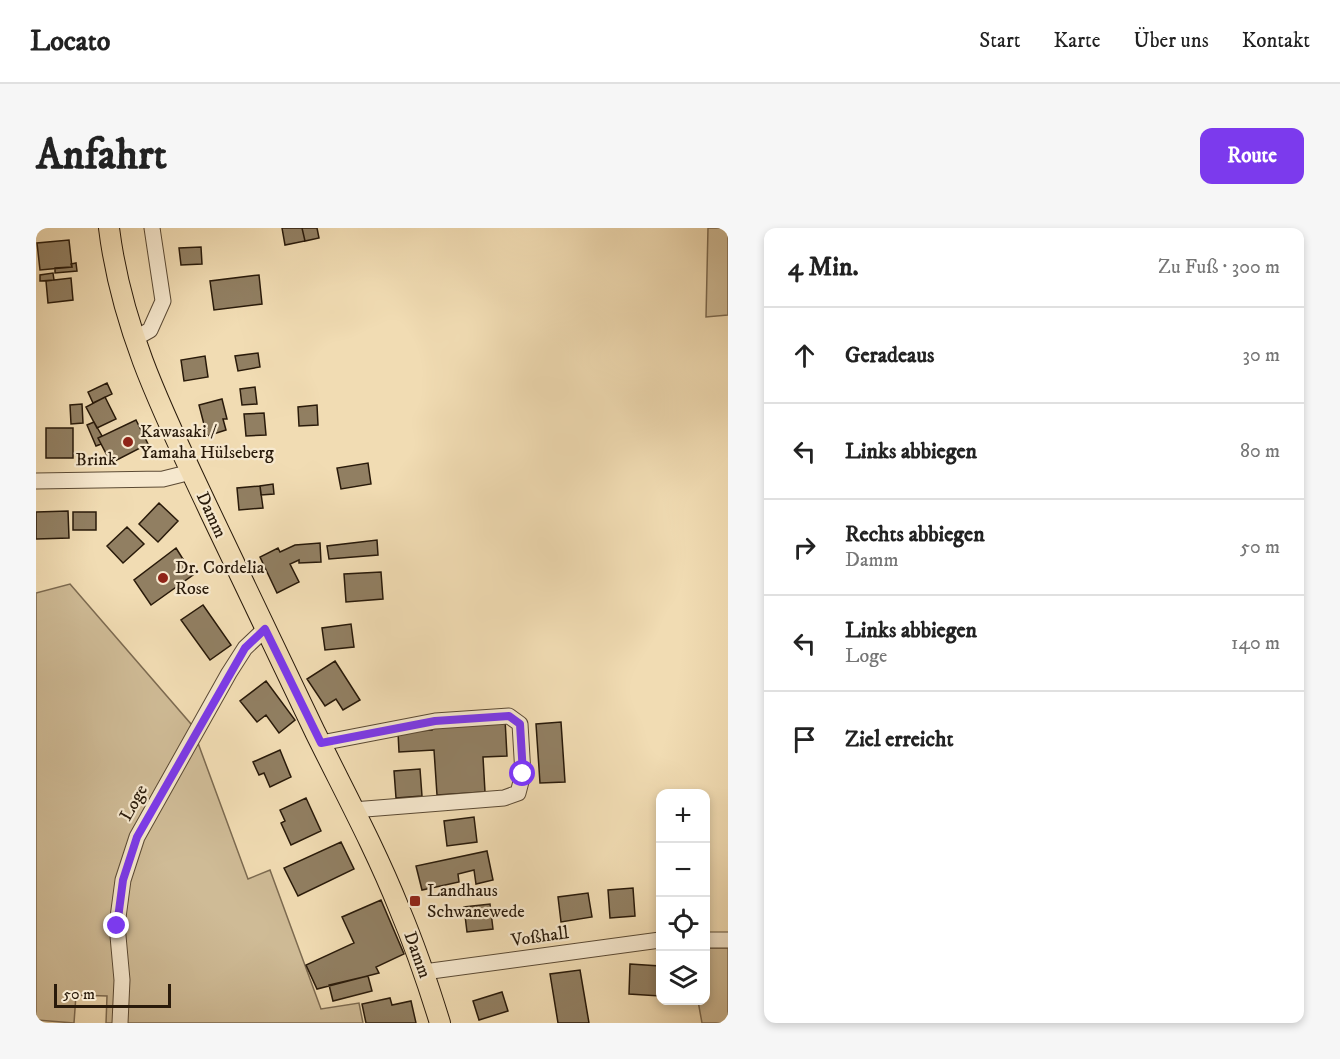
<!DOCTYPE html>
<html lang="de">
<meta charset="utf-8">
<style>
:root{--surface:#fff;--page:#f6f6f6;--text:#222;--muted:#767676;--line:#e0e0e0;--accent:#7c3aed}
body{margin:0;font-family:"IM FELL DW Pica",serif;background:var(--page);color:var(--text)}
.controls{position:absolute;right:18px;bottom:18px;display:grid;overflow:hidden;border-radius:12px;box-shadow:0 3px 9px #0003}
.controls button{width:54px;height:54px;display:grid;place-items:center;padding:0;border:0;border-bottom:2px solid var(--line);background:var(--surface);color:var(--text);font:30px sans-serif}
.scale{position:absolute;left:18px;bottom:15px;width:117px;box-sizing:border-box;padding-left:6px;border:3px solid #291a0a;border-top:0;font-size:16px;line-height:21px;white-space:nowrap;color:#291a0a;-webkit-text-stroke:4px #f6e8ce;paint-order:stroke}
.stop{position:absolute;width:18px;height:18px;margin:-14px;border:4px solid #7c3aed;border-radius:50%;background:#fff}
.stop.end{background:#7c3aed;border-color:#fff;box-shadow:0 2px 6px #0008}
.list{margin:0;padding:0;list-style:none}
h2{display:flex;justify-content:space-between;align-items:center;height:78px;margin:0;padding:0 24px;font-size:26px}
h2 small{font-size:20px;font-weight:400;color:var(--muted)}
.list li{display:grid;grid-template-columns:39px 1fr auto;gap:18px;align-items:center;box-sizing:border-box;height:96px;padding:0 24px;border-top:2px solid var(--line)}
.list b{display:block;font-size:22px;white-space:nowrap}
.list p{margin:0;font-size:20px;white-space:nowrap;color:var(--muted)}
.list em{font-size:20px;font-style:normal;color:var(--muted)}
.icon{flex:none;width:33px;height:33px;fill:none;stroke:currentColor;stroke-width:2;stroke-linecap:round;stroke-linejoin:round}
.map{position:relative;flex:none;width:692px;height:795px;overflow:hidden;border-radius:12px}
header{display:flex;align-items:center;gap:36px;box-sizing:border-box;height:84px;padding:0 30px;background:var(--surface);border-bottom:2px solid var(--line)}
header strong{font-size:28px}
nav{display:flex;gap:33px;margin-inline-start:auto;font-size:21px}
.intro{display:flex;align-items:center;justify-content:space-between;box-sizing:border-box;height:144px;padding:0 36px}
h1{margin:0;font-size:42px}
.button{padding:15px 27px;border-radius:12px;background:var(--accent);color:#fff;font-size:21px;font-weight:700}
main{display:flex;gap:36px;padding:0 36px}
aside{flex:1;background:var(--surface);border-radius:12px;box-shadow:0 3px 9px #0003}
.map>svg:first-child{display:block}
.green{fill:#cfbb96;stroke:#7c6a50;stroke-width:1.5}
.building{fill:#917f62;stroke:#291a0a;stroke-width:1.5}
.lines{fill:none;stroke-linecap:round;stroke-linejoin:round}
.minor-casing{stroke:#5b4a34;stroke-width:17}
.major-casing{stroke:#291a0a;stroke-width:22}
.minor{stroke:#f6e8ce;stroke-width:15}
.major{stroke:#f1dcb3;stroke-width:20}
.route{stroke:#7c3aed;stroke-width:8}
.poi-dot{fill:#8f2418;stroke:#f6e8ce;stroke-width:2}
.labels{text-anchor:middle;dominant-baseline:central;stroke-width:4.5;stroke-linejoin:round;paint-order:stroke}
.poi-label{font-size:18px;fill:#291a0a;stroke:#f6e8ce;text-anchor:start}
.street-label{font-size:18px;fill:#291a0a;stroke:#f6e8ce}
</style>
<header>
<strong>Locato</strong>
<nav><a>Start</a><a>Karte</a><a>Über uns</a><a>Kontakt</a></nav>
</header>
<div class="intro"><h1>Anfahrt</h1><a class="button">Route</a></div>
<main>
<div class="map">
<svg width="692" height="795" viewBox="0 0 692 795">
<rect width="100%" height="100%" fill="#f1dcb3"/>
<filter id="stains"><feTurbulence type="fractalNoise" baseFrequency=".00333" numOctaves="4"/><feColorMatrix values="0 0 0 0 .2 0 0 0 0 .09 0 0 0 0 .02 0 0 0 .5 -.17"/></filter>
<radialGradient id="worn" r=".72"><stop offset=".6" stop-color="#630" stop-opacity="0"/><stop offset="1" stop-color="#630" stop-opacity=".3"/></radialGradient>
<path class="green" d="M672 0H692V87L670 89Z
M34 356 155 496 212 651 234 642 285 781 323 775 327 795H70L71 768 40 767 38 795 0 792V365Z
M670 720H692V795H666L662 773 670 772Z"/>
<path class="building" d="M246 0H266L269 13 249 17Z
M266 0H281L283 10 269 13Z
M33 12 36 39 4 42 1 15Z
M165 19 166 36 145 37 143 20Z
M40 35 41 43 19 45V40L36 39 35 36Z
M17 45 18 52 4 53V47Z
M223 47 226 76 178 82 174 53Z
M35 50 37 72 12 75 10 53Z
M222 125 224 139 202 143 199 128Z
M169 128 172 149 148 153 145 132Z
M71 155 76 166 57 175 52 164Z
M219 159 221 176 206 177 204 161Z
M69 169 80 191 61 200 50 179Z
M186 171 191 191H187L190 202 171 208 163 177Z
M46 176 47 195 35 196 34 177Z
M281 177 282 197 263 198 262 179Z
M228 185 230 207 210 208 208 186Z
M100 192 112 216 75 235 62 210Z
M58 194 66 208 62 210 65 216 60 218 51 197Z
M10 200H37V230H10Z
M332 235 335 256 305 261 301 240Z
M237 256 238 266 225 267 224 258Z
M224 258 227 280 203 282 201 260Z
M123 275 142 293 122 314 103 296Z
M32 283 33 310 0 311V284Z
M37 284H60V302H37Z
M91 299 108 316 87 335 71 318Z
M341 312 342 327 293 331 291 318Z
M284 315 285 334 263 335V332L254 336 263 354 241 365 224 329 242 320 244 324 259 317Z
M140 320 157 347 115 377 98 352Z
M345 344 347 371 310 374 308 346Z
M167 377 195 417 174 432 145 392Z
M315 396 318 419 289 422 286 400Z
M299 433 324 472 307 482 300 471 289 478 271 451Z
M230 453 259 492 243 505 230 487 221 494 204 473Z
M469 491 471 528 447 529 449 564 401 567 398 522 363 524 362 504 396 502V497Z
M525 494 529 554 504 555 500 496Z
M244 522 255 549 234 559 228 545 223 547 217 534Z
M384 541 386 568 360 570 358 543Z
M270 570 285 603 255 617 245 595 249 593 244 582Z
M438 589 441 614 411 618 408 593Z
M305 614 318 641 262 668 248 640Z
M451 623 457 652 440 656 438 642 422 646 423 654 386 662 380 638Z
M597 660 599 688 574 690 572 662Z
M552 665 556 689 525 694 522 669Z
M345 672 368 726 340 739 343 745 281 761 270 737 318 715 306 689Z
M454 676 457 701 431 704 428 679Z
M594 736 624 738V768L593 766Z
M544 742 553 795H522L514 746Z
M332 748 336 763 297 773 293 757Z
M466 764 472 783 443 792 437 773Z
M354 770 356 777 375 773 380 795H330L326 776Z"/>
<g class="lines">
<g class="minor-casing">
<path id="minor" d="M98 111 114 102 127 73 116 0
M0 253 127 251 155 244
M285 515 399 493 473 488 484 496 487 546 482 565 468 570 317 582
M670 712H692
M388 744 624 712
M84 795 86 752 81 697 87 652 101 609 193 445 209 420 229 401"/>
</g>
<g class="major-casing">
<path id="major" d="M73 0C86 105 130 190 174 284 209 358 244 431 279 504 308 563 339 620 363 680 379 718 392 756 404 795"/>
</g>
<use href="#minor" class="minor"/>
<use href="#major" class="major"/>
</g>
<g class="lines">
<path class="route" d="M81 698 87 652 101 609 209 420 229 401 285 515 399 493 473 488 484 496 487 546"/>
</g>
<g class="poi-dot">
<circle cx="92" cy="214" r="6"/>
<circle cx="127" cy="350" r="6"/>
<rect x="373" y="667" width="12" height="12" rx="3"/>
</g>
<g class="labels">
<g class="poi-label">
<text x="104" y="204">Kawasaki /<tspan x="104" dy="21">Yamaha Hülseberg</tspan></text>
<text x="139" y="340">Dr. Cordelia<tspan x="139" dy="21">Rose</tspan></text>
<text x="391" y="663">Landhaus<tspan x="391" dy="21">Schwanewede</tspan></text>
</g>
<g class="street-label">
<text transform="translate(60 232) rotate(-1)">Brink</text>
<text transform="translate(175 287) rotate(65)">Damm</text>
<text transform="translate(98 575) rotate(-61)">Loge</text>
<text transform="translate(504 709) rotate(-8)">Voßhall</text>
<text transform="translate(381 727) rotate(70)">Damm</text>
</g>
</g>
<rect width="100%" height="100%" filter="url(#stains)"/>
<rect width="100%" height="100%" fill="url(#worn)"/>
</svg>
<div class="controls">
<button>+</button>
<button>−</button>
<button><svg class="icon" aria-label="locate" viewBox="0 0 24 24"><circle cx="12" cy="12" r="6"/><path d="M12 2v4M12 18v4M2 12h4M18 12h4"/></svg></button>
<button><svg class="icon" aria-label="layers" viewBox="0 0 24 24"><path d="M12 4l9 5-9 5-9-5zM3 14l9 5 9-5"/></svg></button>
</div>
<div class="scale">50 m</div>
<div class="stop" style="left:487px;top:546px"></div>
<div class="stop end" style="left:81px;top:698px"></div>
</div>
<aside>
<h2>4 Min.<small>Zu Fuß · 300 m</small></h2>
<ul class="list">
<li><svg class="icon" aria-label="ahead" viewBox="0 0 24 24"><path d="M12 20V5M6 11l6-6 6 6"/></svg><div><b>Geradeaus</b></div><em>30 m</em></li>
<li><svg class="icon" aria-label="left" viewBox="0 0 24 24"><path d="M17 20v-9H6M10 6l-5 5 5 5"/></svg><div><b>Links abbiegen</b></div><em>80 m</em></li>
<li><svg class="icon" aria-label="right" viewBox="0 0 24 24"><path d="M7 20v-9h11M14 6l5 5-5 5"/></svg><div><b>Rechts abbiegen</b><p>Damm</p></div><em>50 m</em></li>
<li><svg class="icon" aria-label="left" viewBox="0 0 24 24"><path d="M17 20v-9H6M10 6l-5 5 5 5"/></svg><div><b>Links abbiegen</b><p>Loge</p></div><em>140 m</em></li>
<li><svg class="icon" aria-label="arrive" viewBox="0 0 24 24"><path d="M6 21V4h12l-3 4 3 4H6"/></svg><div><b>Ziel erreicht</b></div></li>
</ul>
</aside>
</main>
